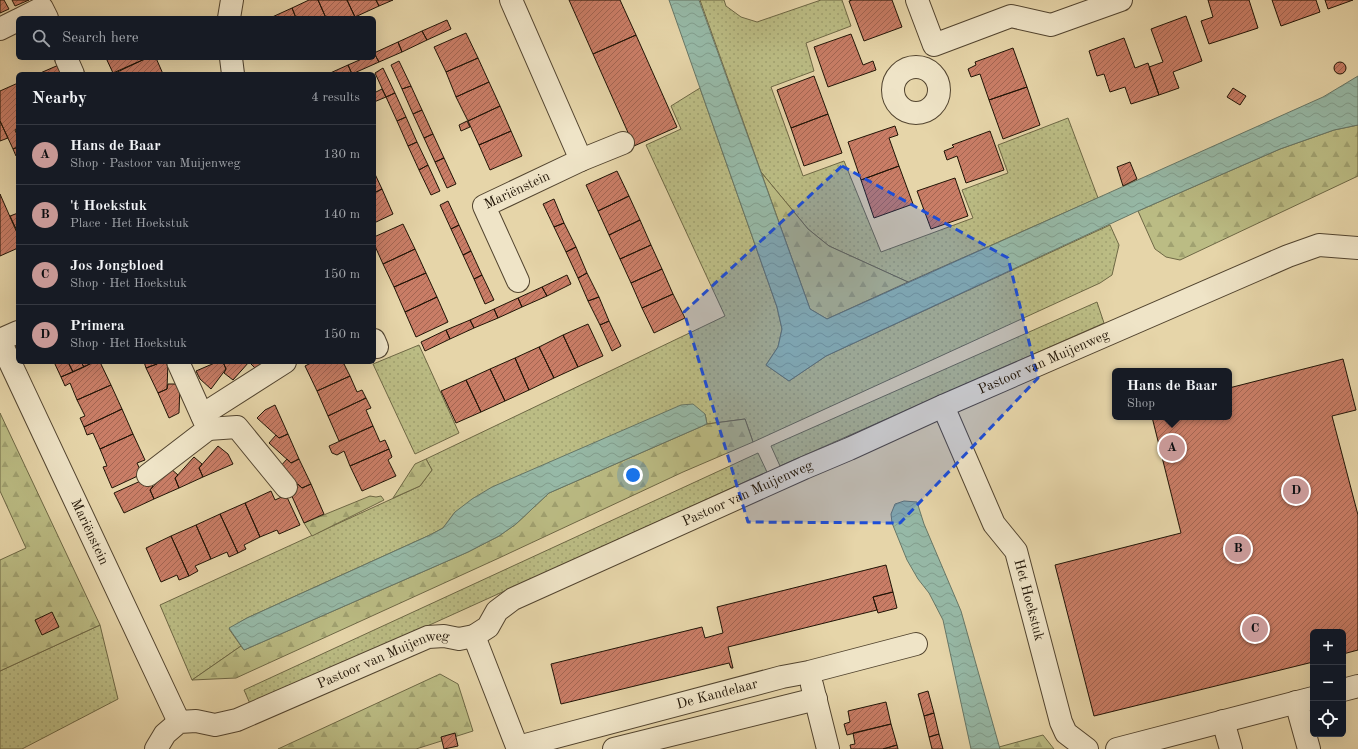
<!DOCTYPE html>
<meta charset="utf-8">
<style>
:root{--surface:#171b24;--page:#242831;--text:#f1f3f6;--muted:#9ea1a6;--line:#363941;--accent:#c59692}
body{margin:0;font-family:"Old Standard TT",serif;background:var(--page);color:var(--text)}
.controls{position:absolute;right:12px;bottom:12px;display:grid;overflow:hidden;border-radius:6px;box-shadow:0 4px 16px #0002}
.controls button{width:36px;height:36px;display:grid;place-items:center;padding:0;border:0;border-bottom:1px solid var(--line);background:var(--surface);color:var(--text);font:20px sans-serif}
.you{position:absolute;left:633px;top:475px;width:14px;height:14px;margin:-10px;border:3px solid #fff;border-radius:50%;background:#1a73e8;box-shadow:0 0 0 6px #1a73e833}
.badge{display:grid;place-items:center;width:26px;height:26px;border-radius:50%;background:var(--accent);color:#111;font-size:13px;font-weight:700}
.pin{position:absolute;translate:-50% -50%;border:2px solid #fff;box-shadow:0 1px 4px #0006}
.popup{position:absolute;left:1112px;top:368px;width:120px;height:52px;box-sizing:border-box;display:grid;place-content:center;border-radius:6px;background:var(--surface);filter:drop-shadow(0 1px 3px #0005);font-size:13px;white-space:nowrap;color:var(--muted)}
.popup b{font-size:15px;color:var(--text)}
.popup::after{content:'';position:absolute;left:50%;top:100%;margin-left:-8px;border:8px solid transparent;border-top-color:var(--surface)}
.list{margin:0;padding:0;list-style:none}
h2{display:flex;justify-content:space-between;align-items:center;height:52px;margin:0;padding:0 16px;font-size:17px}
h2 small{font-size:13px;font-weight:400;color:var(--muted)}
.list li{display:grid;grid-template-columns:26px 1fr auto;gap:12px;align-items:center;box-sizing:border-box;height:60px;padding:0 16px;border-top:1px solid var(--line)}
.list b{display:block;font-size:15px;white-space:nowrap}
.list p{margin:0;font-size:13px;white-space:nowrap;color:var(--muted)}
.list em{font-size:13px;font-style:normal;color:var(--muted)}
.icon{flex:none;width:22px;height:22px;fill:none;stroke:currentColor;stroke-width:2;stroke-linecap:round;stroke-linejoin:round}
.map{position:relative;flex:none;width:1358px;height:749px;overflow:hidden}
.search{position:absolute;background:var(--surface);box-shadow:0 4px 16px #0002;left:16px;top:16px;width:360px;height:44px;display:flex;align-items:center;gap:10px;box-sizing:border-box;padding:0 14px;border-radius:6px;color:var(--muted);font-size:15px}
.panel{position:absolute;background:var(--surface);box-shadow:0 4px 16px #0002;left:16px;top:72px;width:360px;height:292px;border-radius:6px}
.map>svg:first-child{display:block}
.grass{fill:url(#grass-dots);stroke:#6e6845}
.forest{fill:url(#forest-firs);stroke:#6e6845}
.water{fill:url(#water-waves);stroke:#677767}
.building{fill:url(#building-hatch);stroke:#201406}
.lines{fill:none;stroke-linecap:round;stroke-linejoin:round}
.minor-casing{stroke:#52442f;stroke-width:24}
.minor{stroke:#efe4c7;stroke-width:22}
.marked{fill:#1d4ed8;fill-opacity:0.2;stroke:#1d4ed8;stroke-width:3;stroke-dasharray:8 5;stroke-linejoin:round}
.labels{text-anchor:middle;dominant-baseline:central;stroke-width:3;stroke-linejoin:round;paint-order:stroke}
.street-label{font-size:14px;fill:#201406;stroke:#efe4c7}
</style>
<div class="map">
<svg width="1358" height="749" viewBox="0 0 1358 749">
<defs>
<pattern id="grass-dots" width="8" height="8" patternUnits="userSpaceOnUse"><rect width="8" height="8" fill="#bbbc84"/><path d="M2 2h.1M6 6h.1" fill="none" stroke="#a0a170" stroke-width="1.8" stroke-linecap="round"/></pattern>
<pattern id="forest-firs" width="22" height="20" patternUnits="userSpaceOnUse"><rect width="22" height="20" fill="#bbbc84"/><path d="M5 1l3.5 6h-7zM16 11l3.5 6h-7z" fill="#a0a170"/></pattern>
<pattern id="water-waves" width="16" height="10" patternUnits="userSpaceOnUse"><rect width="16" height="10" fill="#96b9a7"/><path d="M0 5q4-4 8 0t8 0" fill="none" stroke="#819e8e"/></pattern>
<pattern id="building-hatch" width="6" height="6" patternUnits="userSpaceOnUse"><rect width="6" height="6" fill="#c97d66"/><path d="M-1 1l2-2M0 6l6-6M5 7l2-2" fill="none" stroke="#a36552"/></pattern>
</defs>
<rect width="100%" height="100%" fill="#e6d5a9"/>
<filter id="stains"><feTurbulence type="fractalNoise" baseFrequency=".005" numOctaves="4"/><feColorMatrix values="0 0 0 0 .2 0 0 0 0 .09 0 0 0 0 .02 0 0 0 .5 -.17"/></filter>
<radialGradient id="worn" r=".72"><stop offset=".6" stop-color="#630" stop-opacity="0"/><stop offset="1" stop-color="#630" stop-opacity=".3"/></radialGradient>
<path class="grass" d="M700 0H724L726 6 741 17 757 22 821 0H842L851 26 806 43 814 71 771 87 803 176 844 161 881 252 973 218 962 190 1008 173 998 145 1068 118 1098 198 908 282 829 246 808 229 761 172Z
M700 88 777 307 782 329 778 347 766 365 789 381 826 356 1110 225 1119 245 1112 275 1100 283 753 442 745 419 707 424 705 414 455 512 443 528 430 535 247 618 229 629 241 646 192 680 160 605 420 486 432 470 426 459 725 316 646 145 681 129 671 106Z
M1097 302 1104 323 780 466 771 446Z
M419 345 459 433 415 454 373 364Z
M758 453 767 472 251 706 244 690Z
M100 625 118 699 22 749H0V671Z"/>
<path class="forest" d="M1358 125V176L1180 260 1166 257 1155 249 1138 211 1280 149 1334 130Z
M761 172 808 229 829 246 908 282 827 319 810 309Z
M0 413 100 625 0 671V560L26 548 0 491Z
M745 419 753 442 683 472 499 558 236 678 192 680 241 646 244 650 468 552 499 536 516 524 549 493 707 424Z
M426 459 432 470 420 486 393 498 415 464Z
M370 496 376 497 381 496 384 500 312 536 304 523Z
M440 674 458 684 473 731 416 749H278Z
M1043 735 1054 749H1000L999 747Z"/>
<path class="water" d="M669 0H699L810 309 827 319 1323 97 1358 76V125L1334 130 1280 149 1138 211 826 356 789 381 766 365 778 347 782 329 777 307Z
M693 404 705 414 707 424 549 493 516 524 499 536 468 552 244 650 229 628 247 618 430 535 443 528 455 512 472 499 492 487 681 405Z
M904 501 917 502 924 524 961 611 1000 749H971L943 620 929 593 918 579 907 560 892 523 891 514 895 504Z"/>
<path class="building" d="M0 0H4L9 9 0 13Z
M12 0H29L15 6Z
M309 0H318L326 18H296L292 8Z
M318 0H347L355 17 326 18Z
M347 0H376L379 6 355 17Z
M376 0H393L379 6Z
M569 0H620L636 35 593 54Z
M852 0H892L902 27 864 41 849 1Z
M1208 0H1249L1258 28 1209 44 1201 21 1213 17Z
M1272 0H1316L1320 12 1281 26Z
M1325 0H1353L1328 9Z
M292 8 296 18H270Z
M1186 16 1202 61 1173 72 1179 88 1159 95 1149 67 1163 62 1151 29Z
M447 20 451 29 427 40 422 31Z
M422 31 427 40 402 52 398 42Z
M466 33 478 58 446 72 434 47Z
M851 34 863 65 873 61 876 70 828 87 814 47Z
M636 35 677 127 634 146 593 54Z
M1124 38 1135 68 1148 63 1159 95 1131 104 1125 87 1110 92 1104 74 1097 76 1089 51Z
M398 42 402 52 379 62 374 53Z
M1013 48 1027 87 989 100 980 74 971 77 968 69 976 65 975 62Z
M374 53 379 62 352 74 348 65 364 58H374Z
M106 58H147L113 73Z
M147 58H156L163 74H113Z
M478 58 489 82 456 97 446 72Z
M399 61 411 86 402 89 391 65Z
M1334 68a6 6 0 1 1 12 0a6 6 0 1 1-12 0Z
M61 64 66 74H38Z
M348 65 352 74H328Z
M383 68 395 93 386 97 375 73Z
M814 76 828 114 791 128 777 90Z
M489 82 500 106 468 121 456 97Z
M18 83V128L15 130 18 137V147L13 149 0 121V91Z
M411 86 422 110 413 114 402 89Z
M1027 87 1040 125 1003 139 989 100Z
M1233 88 1246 96 1240 105 1227 97Z
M382 89 386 97 374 102V93Z
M395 93 406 117 397 121 386 97Z
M500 106 511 131 479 145 468 121Z
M422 110 433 134 424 138 413 114Z
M828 114 842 153 804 166 791 128Z
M406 117 417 142 408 146 397 121Z
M0 121 8 138 0 141Z
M467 121 470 127 461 131 459 125Z
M895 126 898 135 889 138 899 166 861 180 848 142Z
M511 131 522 156 490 170 479 145Z
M990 131 1004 170 966 183 957 156 947 160 944 151 954 147 952 145Z
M433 134 444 158 435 162 424 138Z
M417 142 428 165 419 170 408 146Z
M18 147V155L16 156 13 149Z
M444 158 456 184 447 188 435 162Z
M1130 162 1137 179 1123 186 1117 167Z
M428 165 440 191 431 195 419 170Z
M899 166 913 204 874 218 861 180Z
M617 171 629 196 598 211 586 185Z
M374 172 382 189 374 193Z
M955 178 968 216 931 229 917 191Z
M382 189 393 214 374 223V193Z
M0 194 18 235V248L0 256Z
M629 196 640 220 609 235 598 211Z
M554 199 564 223 554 227 543 204Z
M448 201 459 225 451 229 440 205Z
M18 213V233L10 216Z
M640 220 651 245 620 259 609 235Z
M564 223 576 247 566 252 554 227Z
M403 224 415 249 383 264 374 244V237Z
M459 225 471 251 463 255 451 229Z
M651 245 662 269 631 283 620 259Z
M576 247 587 273 578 278 566 252Z
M415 249 426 273 394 287 383 264Z
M471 251 482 275 474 279 463 255Z
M662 269 673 294 642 308 631 283Z
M426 273 437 297 405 312 394 287Z
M587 273 599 297 588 301 578 278Z
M482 275 494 300 485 304 474 279Z
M567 275 571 284 547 296 542 287Z
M542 287 547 296 522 307 518 298Z
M673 294 685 318 654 333 642 308Z
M437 297 448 322 416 337 405 312Z
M599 297 609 321 600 325 588 301Z
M518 298 522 307 498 318 494 309Z
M494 309 498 318 474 328 470 320Z
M470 320 474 328 450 339 446 330Z
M609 321 621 346 612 351 600 325Z
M588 324 603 356 578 367 563 335Z
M446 330 450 339 425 351 421 342Z
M563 335 578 367 554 378 539 347Z
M539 347 554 378 529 390 515 358Z
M515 358 529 390 505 401 490 369Z
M1343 359 1356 410 1332 416 1358 515V650L1343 654V632H1313V662L1094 716 1055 565 1181 533 1152 417H1229V388Z
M54 362H68L73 372 61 377Z
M68 362H81L84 367 73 372Z
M81 362H94L84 367Z
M94 362H100L111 385 77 400 70 383 65 386 61 377Z
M144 362H157V364L146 368Z
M157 362H168L167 389 158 393 146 368 157 364Z
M217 362H223L226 369 211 389 200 379 196 371Z
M223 362H249L233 380 224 373 226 369Z
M249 362H264L257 370Z
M313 362H343L350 376 317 391 305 366Z
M490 369 505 401 481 412 466 380Z
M350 376 357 392 362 390 366 398 328 416 317 391Z
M466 380 481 412 456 423 441 391Z
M168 384H180L179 413 169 418 158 393 167 389Z
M111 385 122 409 84 427 80 418 85 416 77 400Z
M366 398 371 408 366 410 373 426 339 441 328 416Z
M275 405 288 434 279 438 257 418 265 410Z
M122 409 133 434 100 449 93 433 87 435 84 427Z
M373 426 380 442 385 440 389 449 350 466 344 451 337 455 332 453 329 446Z
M133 434 145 460 137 463 142 474 112 488 103 467 107 466 100 449Z
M288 434 299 459 291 463 269 443 276 435 279 438Z
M218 446 228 454 233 464 203 477 199 468Z
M389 449 392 457 388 460 396 476 362 491 350 466Z
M194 457 202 464 199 468 203 477 179 488 175 478Z
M287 459 291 463 299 459 311 484 302 488 279 468Z
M170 468 178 475 175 478 179 488 154 499 150 490Z
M145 479 153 486 150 490 154 499 124 513 114 493Z
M298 484 302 488 311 484 324 514 304 523 290 492Z
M271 491 275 500 286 495 300 525 279 534 277 530 260 537 245 503Z
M245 503 260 537 244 545 246 549 238 553 220 514Z
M220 514 238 553 229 557 227 552 211 559 196 525Z
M196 525 211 559 195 566 198 571 189 576 171 536Z
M171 536 189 576 179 580 177 575 161 582 146 548Z
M886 565 893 592 873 597 877 610 728 647 733 668H731L729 663 561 704 551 664 702 627 705 638 723 633 717 607Z
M893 592 897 608 878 613 873 597Z
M52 612 59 627 42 635 35 620Z
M928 691 934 713 924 716 918 694Z
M886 702 891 724 847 735 844 724 850 722 848 711Z
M934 713 939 734 929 737 924 716Z
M891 724 897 745 883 749H851L850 745 855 744 853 733Z
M455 733 458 746 444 749 441 737Z
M939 734 943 749H932L929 737Z
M897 745 898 749H883Z"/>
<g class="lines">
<g class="minor-casing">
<g id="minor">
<path d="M511 0 581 160"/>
<path d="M917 0 934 45 1011 16 1051 25 1121 0"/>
<path d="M22 18 42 8 47 18"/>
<path d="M229 18 232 0"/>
<path d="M0 29 18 20"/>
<path d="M66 58 73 74"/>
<path d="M231 58 233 74"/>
<circle cx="916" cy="90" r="23"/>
<path id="s1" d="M518 281 484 206 581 160 623 143"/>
<path d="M0 340 18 332"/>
<path d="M374 340 377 347"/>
<path id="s2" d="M0 341 179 722"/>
<path id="s3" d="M943 406 994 524 1016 551 1061 722 1066 733 1087 749"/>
<path d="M202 415 285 362"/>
<path d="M208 429 237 427 286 487"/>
<path d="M148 475 208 429 178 362"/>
<path d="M474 636 518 749"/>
<path d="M812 685 828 749"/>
<path d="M1343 690 1358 686"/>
<path d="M1296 702 1309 749"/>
<path d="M1223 721 1231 749"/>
<path id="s4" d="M518 747 782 677 809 672 916 644"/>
<path id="s5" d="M156 749 165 734 179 722 196 721 215 725 237 720 428 637 444 636 459 639 474 636 488 627 497 611 513 599 804 468 849 449 943 406 1288 256 1319 245 1358 248"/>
<path d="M614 749 816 699"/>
<path d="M1117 749 1313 698"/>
</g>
</g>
<use href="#minor" class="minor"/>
</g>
<path class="marked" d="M842 166 1008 258 1038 378 900 523 748 522 684 312Z"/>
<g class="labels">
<g class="street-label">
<text stroke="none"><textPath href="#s1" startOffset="119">Mariënstein</textPath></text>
<text stroke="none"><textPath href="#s5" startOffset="986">Pastoor van Muijenweg</textPath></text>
<text stroke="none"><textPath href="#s5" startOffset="662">Pastoor van Muijenweg</textPath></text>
<text stroke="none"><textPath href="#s2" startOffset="211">Mariënstein</textPath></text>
<text stroke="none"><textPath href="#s3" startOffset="214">Het Hoekstuk</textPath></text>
<text stroke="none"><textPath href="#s5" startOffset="254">Pastoor van Muijenweg</textPath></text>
<text stroke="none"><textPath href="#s4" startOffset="206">De Kandelaar</textPath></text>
</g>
</g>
<rect width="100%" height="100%" filter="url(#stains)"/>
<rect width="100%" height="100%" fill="url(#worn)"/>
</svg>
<div class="controls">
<button>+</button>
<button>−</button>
<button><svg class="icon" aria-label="locate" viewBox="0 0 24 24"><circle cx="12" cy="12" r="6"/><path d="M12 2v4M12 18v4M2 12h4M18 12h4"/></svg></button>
</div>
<div class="you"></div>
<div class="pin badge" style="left:1172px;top:448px">A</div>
<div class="popup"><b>Hans de Baar</b>Shop</div>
<div class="pin badge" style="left:1238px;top:549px">B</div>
<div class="pin badge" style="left:1255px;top:629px">C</div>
<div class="pin badge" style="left:1296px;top:491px">D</div>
<div class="search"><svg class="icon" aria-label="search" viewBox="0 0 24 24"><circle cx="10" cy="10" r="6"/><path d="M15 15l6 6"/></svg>Search here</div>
<section class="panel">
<h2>Nearby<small>4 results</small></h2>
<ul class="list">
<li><span class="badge">A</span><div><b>Hans de Baar</b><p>Shop · Pastoor van Muijenweg</p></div><em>130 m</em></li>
<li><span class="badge">B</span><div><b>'t Hoekstuk</b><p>Place · Het Hoekstuk</p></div><em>140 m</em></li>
<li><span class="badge">C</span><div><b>Jos Jongbloed</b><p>Shop · Het Hoekstuk</p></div><em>150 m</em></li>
<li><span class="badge">D</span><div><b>Primera</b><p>Shop · Het Hoekstuk</p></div><em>150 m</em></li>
</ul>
</section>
</div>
